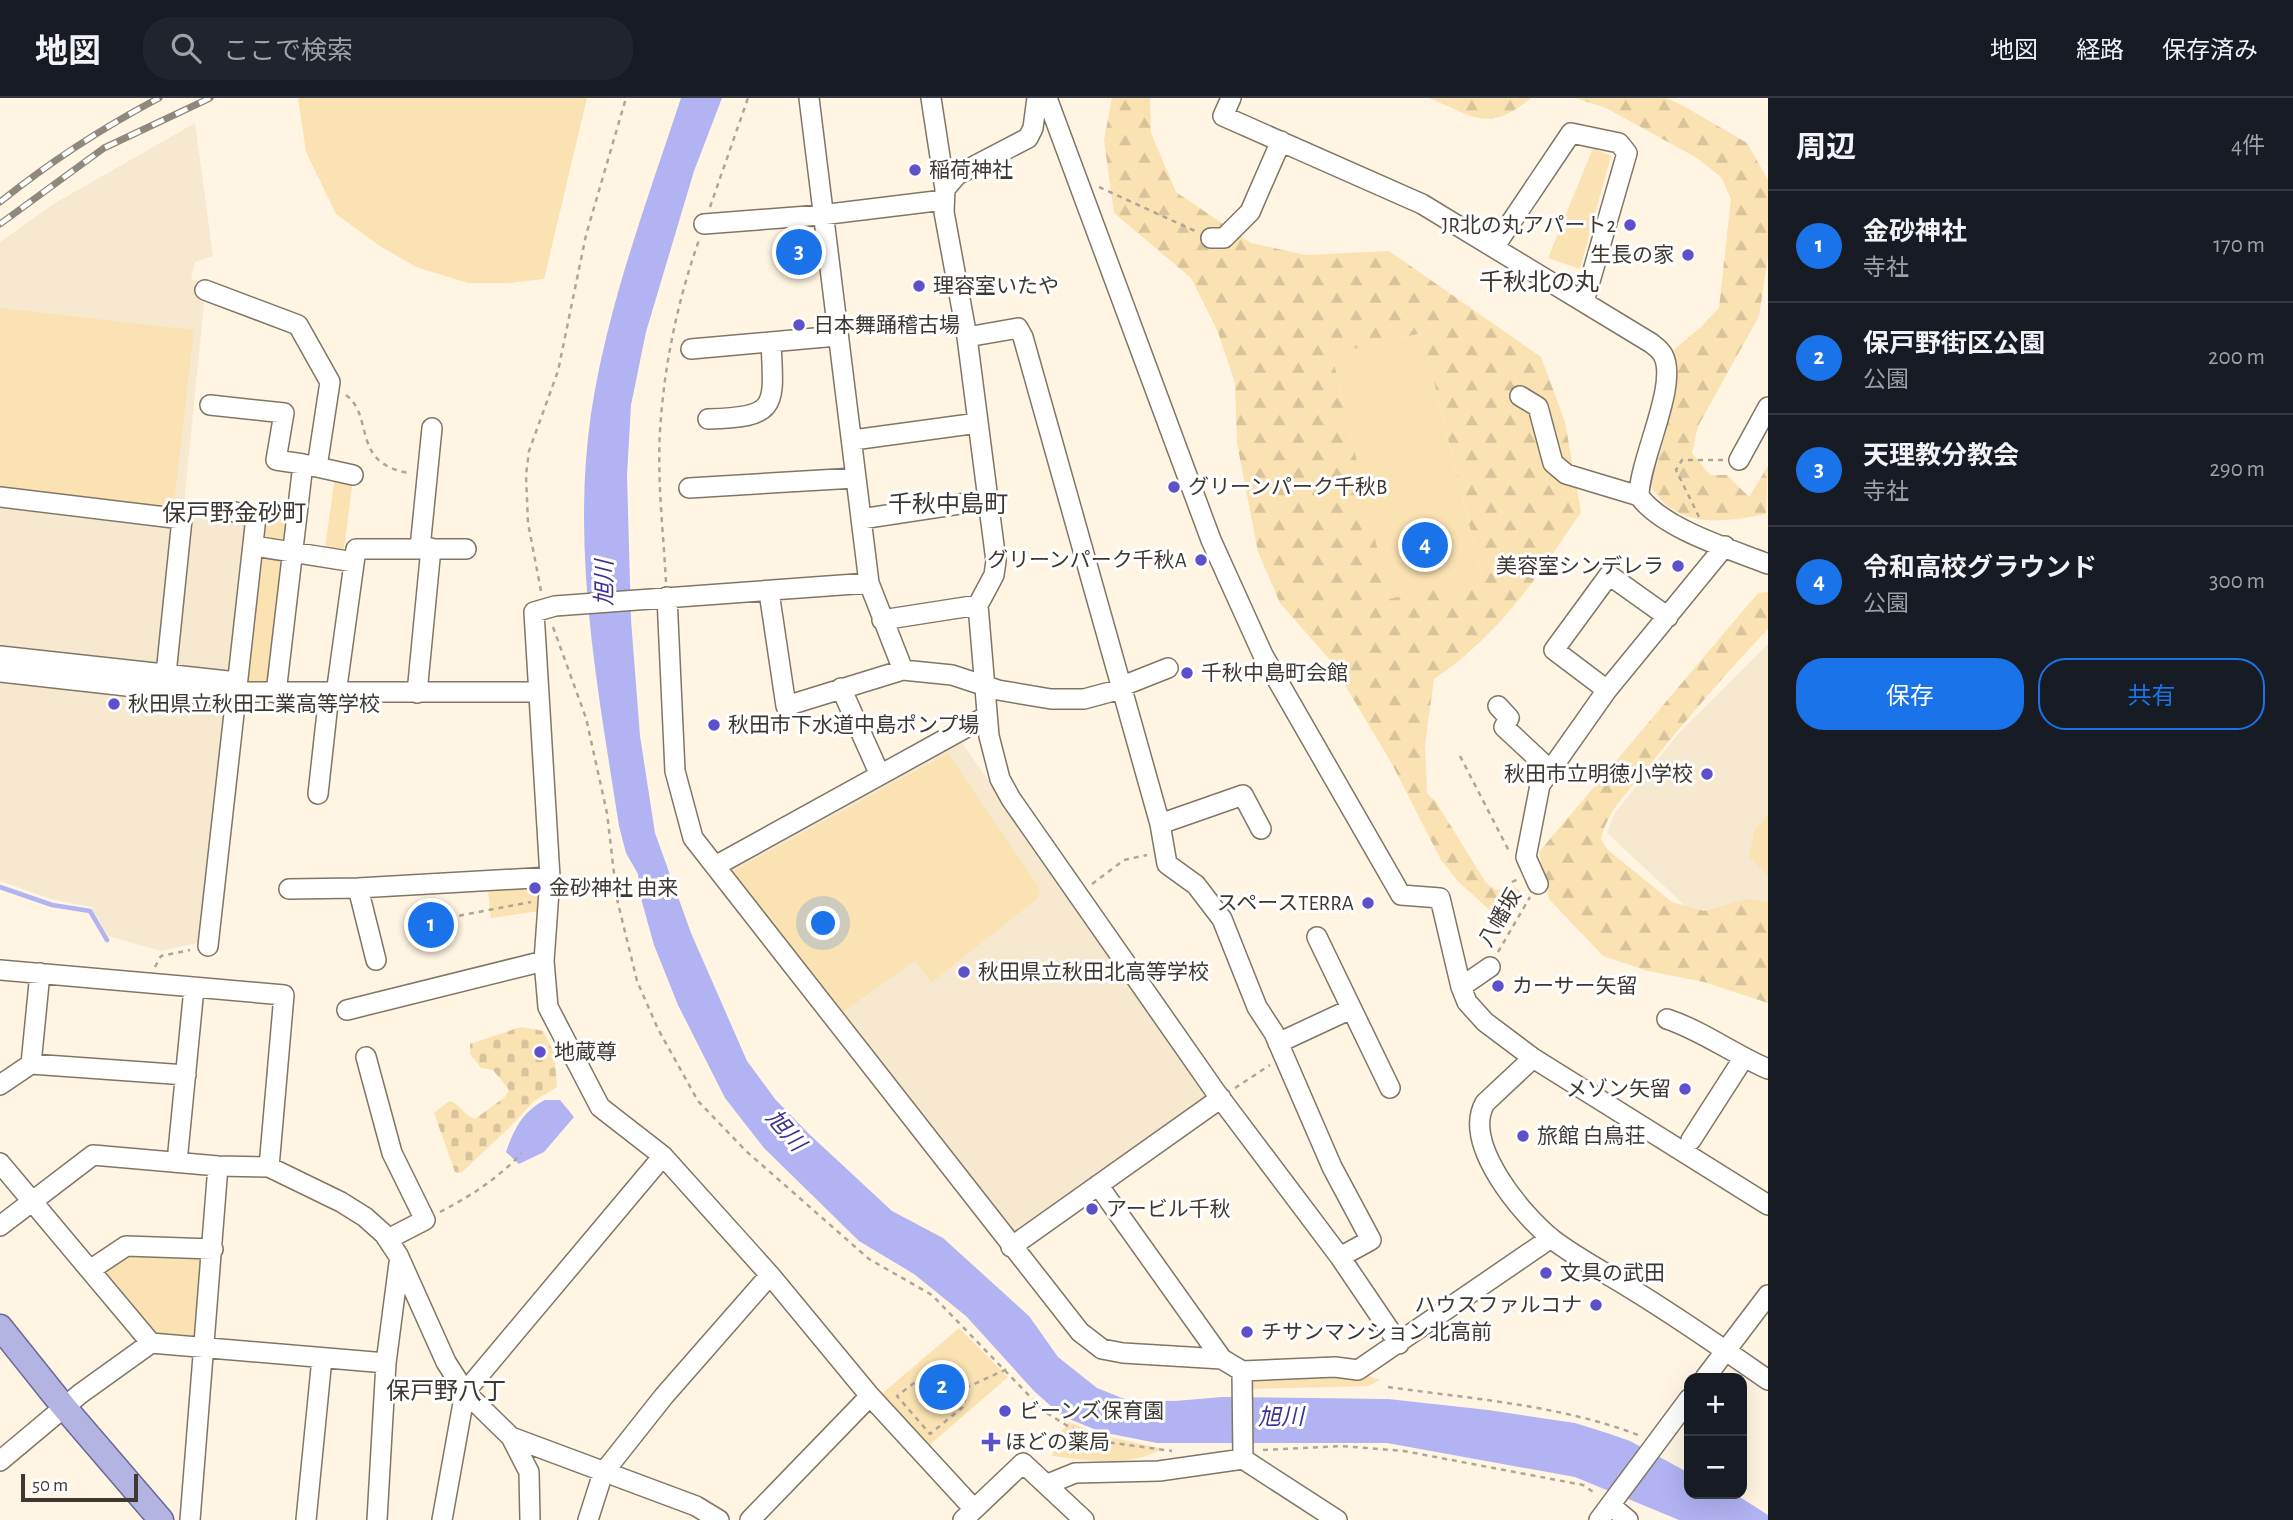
<!DOCTYPE html>
<html lang="ja">
<meta charset="utf-8">
<style>
:root{--surface:#171b24;--page:#20242c;--text:#f1f3f6;--muted:#9ea1a6;--line:#363941;--accent:#1a73e8}
body{margin:0;font-family:"Alegreya Sans","Noto Sans JP",sans-serif;background:var(--page);color:var(--text)}
.controls{position:absolute;right:21px;bottom:21px;display:grid;overflow:hidden;border-radius:14px;box-shadow:0 7px 28px #0002}
.controls button{width:63px;height:63px;display:grid;place-items:center;padding:0;border:0;border-bottom:2px solid var(--line);background:var(--surface);color:var(--text);font:35px sans-serif}
.scale{position:absolute;left:21px;bottom:18px;width:117px;box-sizing:border-box;padding-left:7px;border:4px solid #3d3932;border-top:0;font-size:19px;line-height:24px;white-space:nowrap;color:#3d3932;-webkit-text-stroke:5px #fff;paint-order:stroke}
.you{position:absolute;left:824px;top:826px;width:24px;height:24px;margin:-18px;border:5px solid #fff;border-radius:50%;background:#1a73e8;box-shadow:0 0 0 10px #1a73e833}
.badge{display:grid;place-items:center;width:46px;height:46px;border-radius:50%;background:var(--accent);color:#fff;font-size:23px;font-weight:700}
.pin{position:absolute;translate:-50% -50%;border:4px solid #fff;box-shadow:0 2px 7px #0006}
.list{margin:0;padding:0;list-style:none}
h2{display:flex;justify-content:space-between;align-items:center;height:91px;margin:0;padding:0 28px;font-size:30px}
h2 small{font-size:23px;font-weight:400;color:var(--muted)}
.list li{display:grid;grid-template-columns:46px 1fr auto;gap:21px;align-items:center;box-sizing:border-box;height:112px;padding:0 28px;border-top:2px solid var(--line)}
.list b{display:block;font-size:26px;white-space:nowrap}
.list p{margin:0;font-size:23px;white-space:nowrap;color:var(--muted)}
.list em{font-size:23px;font-style:normal;color:var(--muted)}
.actions{display:flex;gap:14px;padding:21px 28px}
.actions a{flex:1;padding:16px 0;border:2px solid var(--accent);border-radius:28px;text-align:center;font-size:24px;color:var(--accent)}
.actions .main{background:var(--accent);color:#fff}
.icon{flex:none;width:38px;height:38px;fill:none;stroke:currentColor;stroke-width:2;stroke-linecap:round;stroke-linejoin:round}
.map{position:relative;flex:none;width:1768px;height:1422px;overflow:hidden}
header{display:flex;align-items:center;gap:42px;box-sizing:border-box;height:98px;padding:0 35px;background:var(--surface);border-bottom:2px solid var(--line)}
header strong{font-size:33px}
nav{display:flex;gap:38px;margin-inline-start:auto;font-size:24px}
.search{width:490px;height:63px;background:var(--page);display:flex;align-items:center;gap:18px;box-sizing:border-box;padding:0 24px;border-radius:28px;color:var(--muted);font-size:26px}
main{display:flex}
aside{flex:1;background:var(--surface)}
.map>svg:first-child{display:block}
.built{fill:#f7e9d0}
.green{fill:#fbe2b3}
.forest{fill:url(#forest-firs);fill-rule:evenodd}
.cemetery{fill:url(#cemetery-stones)}
.water{fill:#b1b3f3}
.lines{fill:none;stroke-linecap:round;stroke-linejoin:round}
.stream{stroke:#b1b3f3;stroke-width:4.5}
.minor-casing{stroke:#7f7665;stroke-width:22}
.major-casing{stroke:#6a6899;stroke-width:27}
.path{stroke:#aea698;stroke-width:2.5;stroke-dasharray:5 5;stroke-linecap:butt}
.minor{stroke:#fff;stroke-width:19}
.major{stroke:#b4b4e3;stroke-width:24}
.rail-casing{stroke:#8f887c;stroke-width:7}
.rail{stroke:#fff;stroke-width:4.5;stroke-dasharray:13;stroke-linecap:butt}
.poi-dot{fill:#5d50c8;stroke:#fff;stroke-width:2.5}
.labels{text-anchor:middle;dominant-baseline:central;stroke-width:6;stroke-linejoin:round;paint-order:stroke}
.poi-label{font-size:21px;fill:#3d3932;stroke:#fff;text-anchor:start}
.street-label{font-size:21px;fill:#3d3932;stroke:#fff}
.water-label{font-size:23px;font-style:italic;fill:#3e338e;stroke:#fff}
.quarter-label{font-size:24px;fill:#3d3932;stroke:#fff}
</style>
<header>
<strong>地図</strong>
<div class="search"><svg class="icon" aria-label="search" viewBox="0 0 24 24"><circle cx="10" cy="10" r="6"/><path d="M15 15l6 6"/></svg>ここで検索</div>
<nav><a>地図</a><a>経路</a><a>保存済み</a></nav>
</header>
<main>
<div class="map">
<svg width="1768" height="1422" viewBox="0 0 1768 1422">
<defs>
<pattern id="forest-firs" width="22" height="20" patternUnits="userSpaceOnUse" patternTransform="scale(1.75)"><rect width="22" height="20" fill="#fbe2b3"/><path d="M5 1l3.5 6h-7zM16 11l3.5 6h-7z" fill="#d8c39a"/></pattern>
<pattern id="cemetery-stones" width="16" height="16" patternUnits="userSpaceOnUse" patternTransform="scale(1.75)"><rect width="16" height="16" fill="#fbe2b3"/><path d="M2 7V4a2 2 0 0 1 4 0v3zM10 15v-3a2 2 0 0 1 4 0v3z" fill="#d8c39a"/></pattern>
</defs>
<rect width="100%" height="100%" fill="#fff5e2"/>
<path class="built" d="M195 25 213 158 195 164 191 181 206 186 183 416 241 422 249 429 202 844 161 853 108 838 91 809 51 801 0 783V144L55 105Z
M1768 546V830L1694 816 1607 735 1614 716 1678 636Z
M958 639 1210 1000 1013 1142 723 768Z"/>
<path class="green" d="M298 0H587L544 181 509 185H468L416 169 380 148 336 116 306 54Z
M1593 50 1611 58 1580 171 1548 160Z
M0 210 194 232 173 416 0 395Z
M1422 235 1482 479 1389 502 1332 256Z
M335 378 353 381 344 452 325 450Z
M262 412 287 416 283 445 258 441Z
M258 458 283 461 267 586 242 583Z
M948 655 1040 791 1038 800 932 884 915 863 840 916 732 774Z
M1768 716V778L1749 759 1754 734Z
M487 784 541 786 540 813 491 820Z
M122 1155 205 1156 199 1243 153 1238 101 1172Z
M959 1230 1008 1279 924 1352 877 1300Z
M1363 1276 1380 1282 1368 1288 1246 1291 1245 1277Z
M1069 1324 1101 1337 1163 1351C1127 1369 1091 1363 1052 1358L1060 1335Z"/>
<path class="forest" d="M1112 0H1150L1151 35 1176 94 1251 145 1306 157 1389 153 1541 259 1565 324 1581 414C1538 478 1500 537 1434 581L1425 647 1427 695 1436 704 1486 785 1496 792 1514 789 1522 794C1522 808 1512 818 1498 820L1458 783 1441 762 1392 666 1330 562 1280 505 1258 454 1237 345 1235 285 1218 234 1191 180 1114 115 1104 42ZM1422 235 1482 479 1389 501 1332 256Z
M1429 0H1531C1488 35 1475 19 1429 0Z
M1575 0H1666L1682 7 1747 45 1768 82V158L1759 218 1698 328 1692 355 1710 377H1727L1749 399 1768 368 1766 416C1722 425 1676 431 1650 387 1667 335 1675 309 1671 254L1701 229 1719 210 1731 101 1721 79 1697 60 1606 10Z
M1768 494V531C1726 575 1686 622 1648 669 1631 690 1607 713 1601 741L1608 752 1672 804 1704 813 1747 801 1768 804V905L1704 884 1648 873 1603 858 1549 801 1539 754 1758 495Z"/>
<path class="cemetery" d="M521 929 543 933 554 955 557 989 534 1003 510 1029 461 1075 455 1074 434 1015 449 1003C461 1006 463 1017 475 1021L505 999 509 992 493 972 481 970 470 956V946Z"/>
<path class="water" d="M681 0H722L694 73 646 234 631 307 627 377 631 522 640 638 655 735 691 835 747 963 775 1001 809 1036 892 1113 943 1140 1029 1218 1058 1259 1097 1290 1127 1302 1175 1303 1222 1299 1388 1301 1488 1312 1575 1325 1607 1335 1630 1343 1689 1375V1396H1735L1768 1417V1422H1679L1575 1379 1387 1345H1157L1101 1334 1062 1318 1034 1293 966 1218 914 1176 859 1143 764 1050 725 1000 678 907 654 847 640 797 638 776 626 755 619 728C598 592 571 454 591 316 607 209 647 103 681 0Z
M545 1002H560L574 1019 544 1054 519 1066 506 1054C514 1031 523 1013 545 1002Z"/>
<g class="lines">
<path class="stream" d="M0 789 52 807 90 813 107 842"/>
<g class="minor-casing">
<path id="minor" d="M809 0 869 485 903 572 952 577 998 592 1051 601H1084L1121 591
M931 0 945 91
M1037 0 1033 30 1028 40 957 77 945 91 944 114 967 239 996 463 994 477 978 507 989 638 1000 681 1011 701 1215 993 1340 1159 1399 1246
M1047 0 1211 442 1263 557 1401 797 1440 800 1461 889 1467 904 1485 924 1533 960 1768 1107
M1231 0 1223 18 1422 106 1651 245C1655 248 1661 253 1663 257 1679 286 1639 362 1639 398 1663 431 1730 451 1768 466
M704 126 821 117 944 102
M1211 140H1224L1250 114 1281 43
M1495 148 1571 35 1619 45 1627 55 1584 204
M205 192 298 227 330 284 317 369 303 366 276 595
M967 239 1018 230 1023 239 1160 726 1167 766 1196 787 1222 821 1257 909 1274 935 1332 1069 1371 1142 1340 1159
M691 251 837 238
M1520 298 1538 309 1553 365 1566 376 1639 398
M210 307 284 315 276 362 303 366
M708 321C779 319 774 309 771 244
M853 342 978 325
M1739 362 1768 309
M317 369 353 377
M689 390 855 380
M0 399 182 421 166 576
M861 421 986 402
M254 448 354 464
M420 450 432 330
M869 485 555 508 534 514 550 779 544 863 548 909 600 1009 663 1058 770 1177 870 1298 974 1411
M769 494 786 608 903 572
M667 499 675 673 693 740 1080 1234 1102 1251 1123 1255 1222 1261 1242 1273
M882 522 978 507
M0 558 237 584
M0 574 234 600
M1120 589 1168 570
M841 590 880 677
M1607 592 1554 552 1609 477 1668 519
M235 594H538
M417 595 431 450
M336 596 356 451H466
M1498 608 1509 620 1504 629 1550 672
M318 696 329 596
M1160 726 1243 697 1261 731
M717 767 987 618
M1538 786 1526 759 1540 687 1607 592 1725 448
M358 790 376 862
M289 791 358 790 550 779
M1317 839 1390 990
M208 848 256 419 226 412
M0 872 284 897 269 1069
M1461 889 1490 869
M347 912 544 863
M1667 921C1703 933 1733 956 1768 971
M1278 945 1351 911
M366 959 392 1055 425 1122 388 1141
M1533 960 1485 1005C1462 1045 1521 1116 1552 1141 1578 1161 1610 1177 1638 1195 1683 1223 1725 1252 1768 1282
M31 966 40 875
M0 987 31 966 186 977
M1691 1042 1743 961
M177 1064 194 890
M0 1065 151 1245
M1098 1087 1222 1261
M0 1128 93 1057 218 1068 269 1069 341 1104 365 1119 384 1136 398 1157 446 1264 465 1294 511 1339 696 1408 719 1422
M1011 1149 1221 1000
M90 1172 126 1148 213 1151
M1705 1280 1768 1197
M511 1339 529 1374 530 1422
M1243 1361 1337 1422
M0 1363 80 1296 151 1245 386 1265
M1048 1386 1075 1375 1159 1373 1243 1361 1242 1273 1335 1269 1358 1272 1551 1140
M1610 1407 1628 1422
M190 1422 218 1068
M306 1422 322 1260
M377 1422 386 1265 399 1165
M442 1422 465 1294 663 1058
M588 1422 603 1375 664 1298 770 1177
M750 1422 870 1298
M963 1422 1023 1365 1084 1422
M1599 1422 1689 1301"/>
</g>
<g class="major-casing">
<path id="major" d="M0 1229 64 1309 161 1422"/>
</g>
<path class="path" d="M1099 89 1195 133
M710 109 748 0
M346 297C375 319 350 365 409 375
M1699 419 1676 372 1682 362H1723
M666 484C663 429 656 373 661 319 666 258 679 199 699 142
M541 493 528 425 526 377 529 353 558 273 586 137 626 0
M553 529 586 620 607 715 617 801 637 883 658 931 698 1003 746 1053 869 1161 932 1197 1045 1314 1071 1330 1106 1344 1172 1353
M1460 658 1509 753
M1512 784 1518 781
M1092 786 1124 762 1147 757
M410 827 531 804
M1498 854 1530 799
M155 869 161 858 190 852
M1235 990 1270 967
M440 1114C471 1098 498 1080 522 1055
M1388 1289C1473 1301 1561 1307 1641 1338
M959 1293 943 1277 933 1284 926 1276 897 1298 930 1336 963 1309 965 1302 959 1293 1007 1271
M1263 1352 1341 1348 1404 1353 1583 1387 1596 1396"/>
<use href="#minor" class="minor"/>
<use href="#major" class="major"/>
<g class="rail-casing">
<path id="rail" d="M0 104C50 64 102 30 159 0
M0 126 104 50 210 0"/>
</g>
<use href="#rail" class="rail"/>
</g>
<g class="poi-dot">
<circle cx="915" cy="72" r="7"/>
<circle cx="1630" cy="127" r="7"/>
<circle cx="1688" cy="157" r="7"/>
<circle cx="919" cy="188" r="7"/>
<circle cx="799" cy="227" r="7"/>
<circle cx="1174" cy="389" r="7"/>
<circle cx="1201" cy="462" r="7"/>
<circle cx="1678" cy="468" r="7"/>
<circle cx="1187" cy="575" r="7"/>
<circle cx="114" cy="606" r="7"/>
<circle cx="714" cy="627" r="7"/>
<circle cx="1707" cy="676" r="7"/>
<circle cx="535" cy="790" r="7"/>
<circle cx="1368" cy="805" r="7"/>
<circle cx="964" cy="874" r="7"/>
<circle cx="1498" cy="888" r="7"/>
<circle cx="540" cy="954" r="7"/>
<circle cx="1685" cy="991" r="7"/>
<circle cx="1523" cy="1038" r="7"/>
<circle cx="1092" cy="1111" r="7"/>
<circle cx="1546" cy="1175" r="7"/>
<circle cx="1596" cy="1207" r="7"/>
<circle cx="1247" cy="1234" r="7"/>
<circle cx="1005" cy="1313" r="7"/>
<path d="M987.5 1333.5h7v7h7v7h-7v7h-7v-7h-7v-7h7z"/>
</g>
<g class="labels">
<g class="poi-label">
<text x="929" y="72">稲荷神社</text>
<text x="1616" y="127" text-anchor="end">JR北の丸アパート2</text>
<text x="1674" y="157" text-anchor="end">生長の家</text>
<text x="933" y="188">理容室いたや</text>
<text x="813" y="227">日本舞踊稽古場</text>
<text x="1188" y="389">グリーンパーク千秋B</text>
<text x="1187" y="462" text-anchor="end">グリーンパーク千秋A</text>
<text x="1664" y="468" text-anchor="end">美容室シンデレラ</text>
<text x="1201" y="575">千秋中島町会館</text>
<text x="128" y="606">秋田県立秋田工業高等学校</text>
<text x="728" y="627">秋田市下水道中島ポンプ場</text>
<text x="1693" y="676" text-anchor="end">秋田市立明徳小学校</text>
<text x="549" y="790">金砂神社 由来</text>
<text x="1354" y="805" text-anchor="end">スペースTERRA</text>
<text x="978" y="874">秋田県立秋田北高等学校</text>
<text x="1512" y="888">カーサー矢留</text>
<text x="554" y="954">地蔵尊</text>
<text x="1671" y="991" text-anchor="end">メゾン矢留</text>
<text x="1537" y="1038">旅館 白鳥荘</text>
<text x="1106" y="1111">アービル千秋</text>
<text x="1560" y="1175">文具の武田</text>
<text x="1582" y="1207" text-anchor="end">ハウスファルコナ</text>
<text x="1261" y="1234">チサンマンション北高前</text>
<text x="1019" y="1313">ビーンズ保育園</text>
<text x="1005" y="1344">ほどの薬局</text>
</g>
<g class="street-label">
<text transform="translate(1500 820) rotate(-60)">八幡坂</text>
</g>
<g class="water-label">
<text transform="translate(605 485) rotate(-90)">旭川</text>
<text transform="translate(785 1033) rotate(49)">旭川</text>
<text transform="translate(1281 1320) rotate(-1)">旭川</text>
</g>
<g class="quarter-label">
<text x="1539" y="185">千秋北の丸</text>
<text x="948" y="407">千秋中島町</text>
<text x="234" y="416">保戸野金砂町</text>
<text x="446" y="1294">保戸野八丁</text>
</g>
</g>
</svg>
<div class="controls">
<button>+</button>
<button>−</button>
</div>
<div class="scale">50 m</div>
<div class="you"></div>
<div class="pin badge" style="left:431px;top:827px">1</div>
<div class="pin badge" style="left:942px;top:1289px">2</div>
<div class="pin badge" style="left:799px;top:154px">3</div>
<div class="pin badge" style="left:1425px;top:447px">4</div>
</div>
<aside>
<h2>周辺<small>4件</small></h2>
<ul class="list">
<li><span class="badge">1</span><div><b>金砂神社</b><p>寺社</p></div><em>170 m</em></li>
<li><span class="badge">2</span><div><b>保戸野街区公園</b><p>公園</p></div><em>200 m</em></li>
<li><span class="badge">3</span><div><b>天理教分教会</b><p>寺社</p></div><em>290 m</em></li>
<li><span class="badge">4</span><div><b>令和高校グラウンド</b><p>公園</p></div><em>300 m</em></li>
</ul>
<div class="actions"><a class="main">保存</a><a>共有</a></div>
</aside>
</main>
